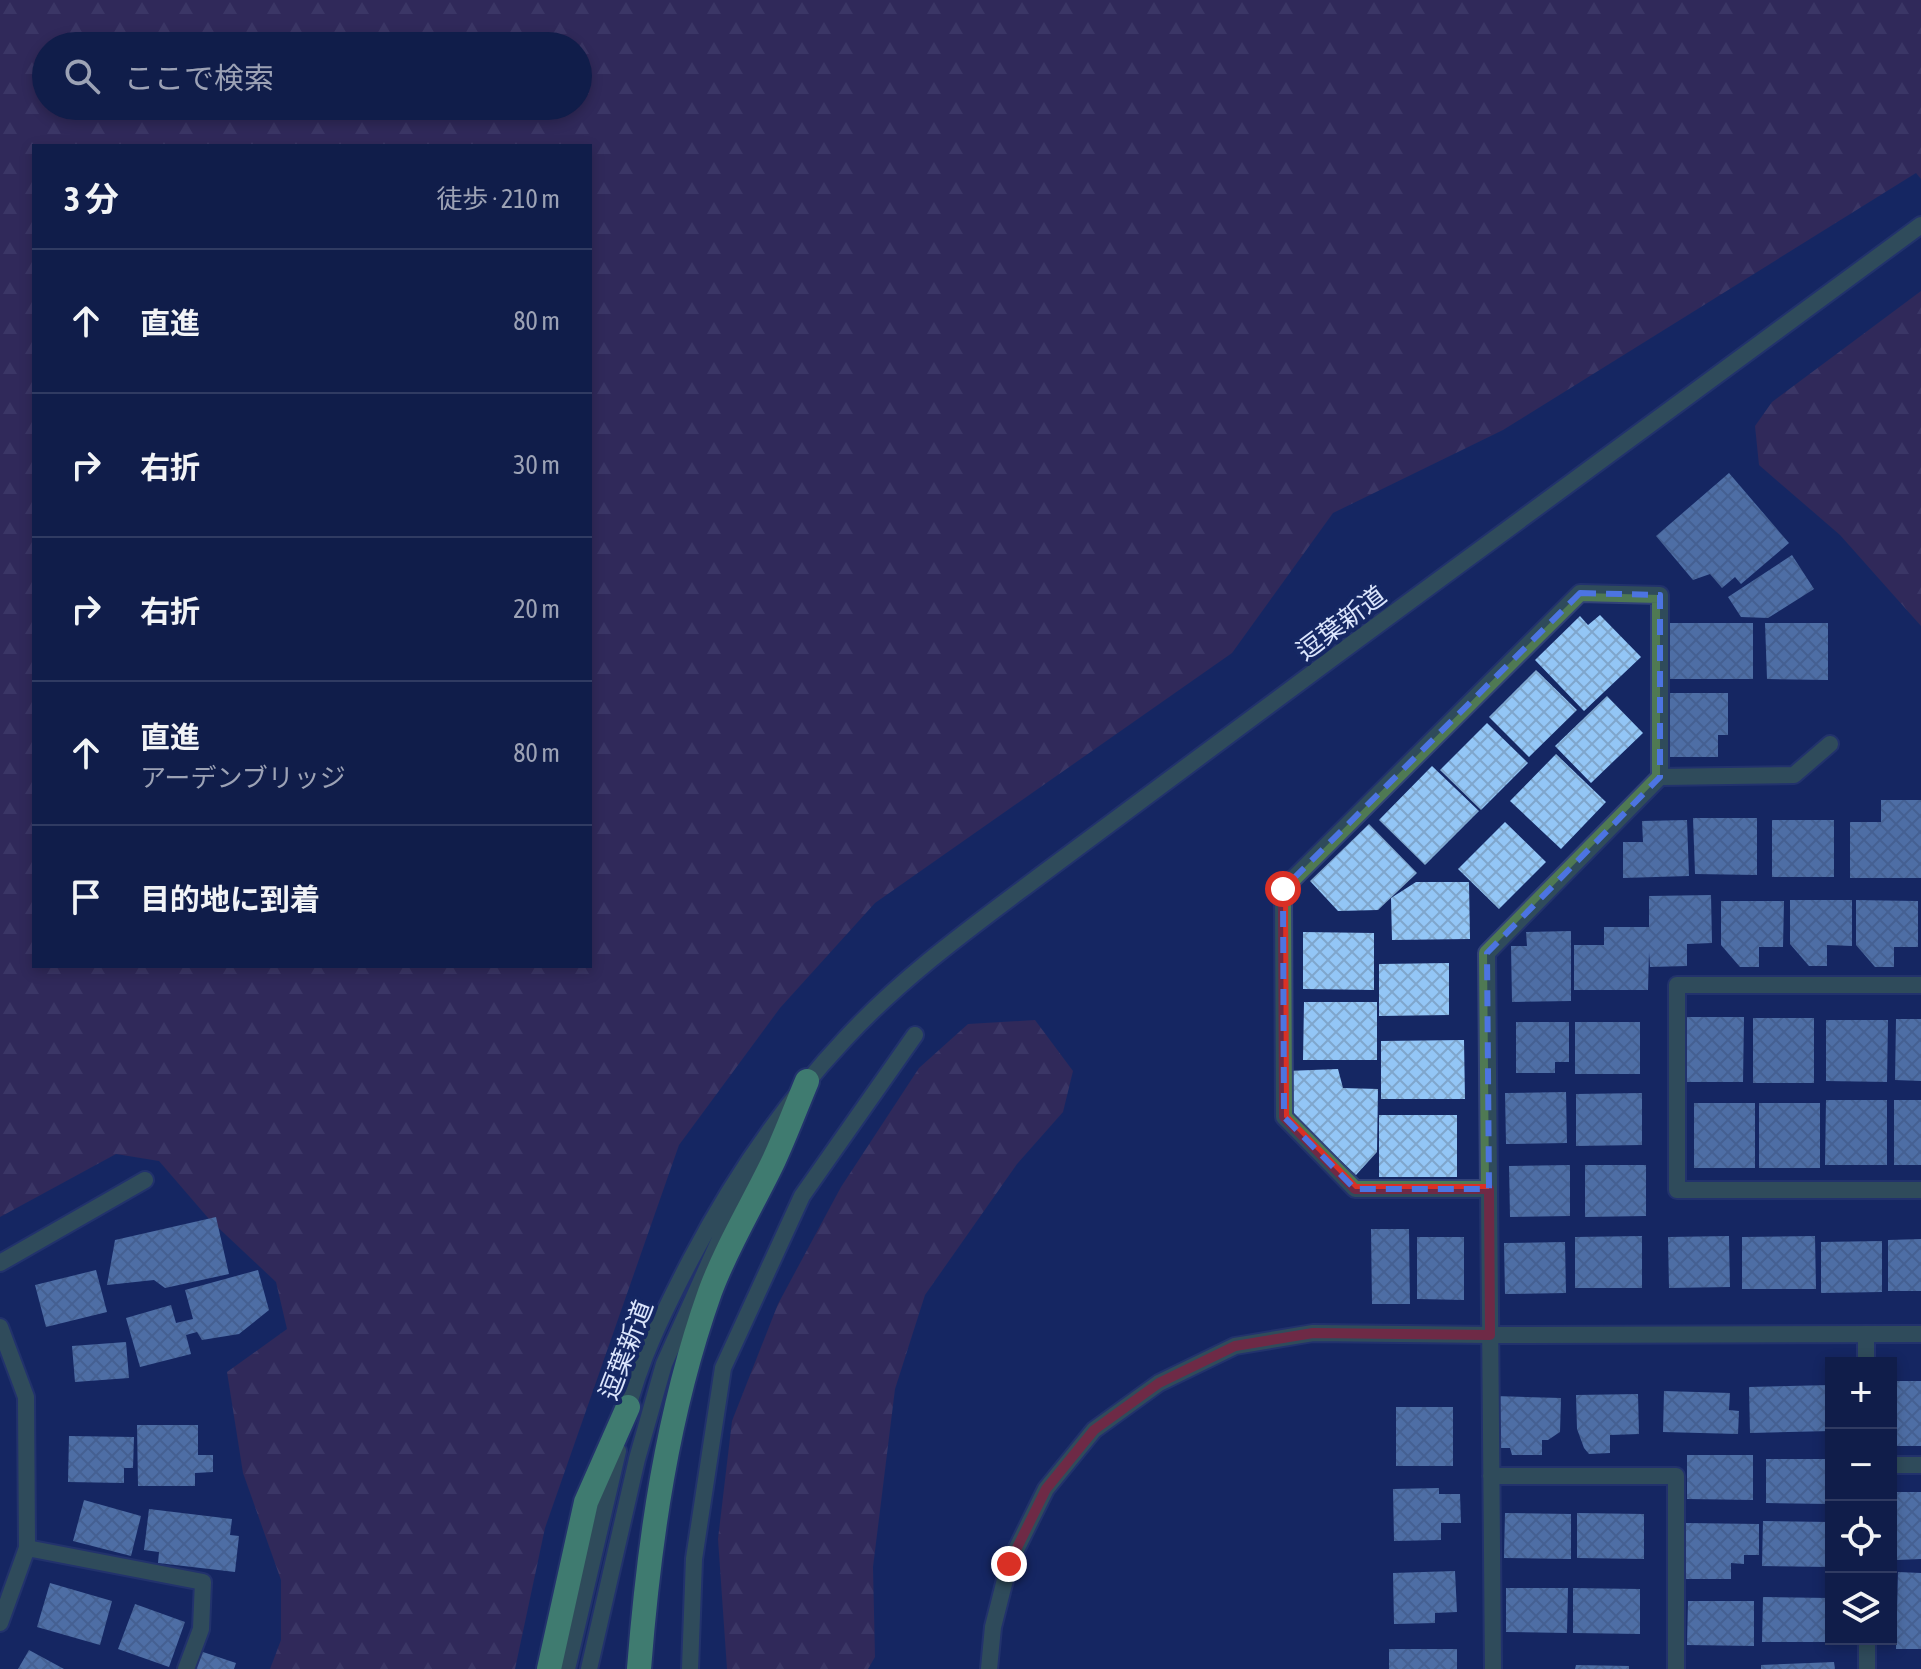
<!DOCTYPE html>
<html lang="ja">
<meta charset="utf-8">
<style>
:root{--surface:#101d4a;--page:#192651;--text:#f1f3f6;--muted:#9ca2b5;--line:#303b62}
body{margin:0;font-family:"Asap Condensed","Noto Sans JP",sans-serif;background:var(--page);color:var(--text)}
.controls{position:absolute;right:24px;bottom:24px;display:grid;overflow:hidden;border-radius:0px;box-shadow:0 4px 12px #0003}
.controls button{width:72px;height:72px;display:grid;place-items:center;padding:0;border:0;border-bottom:2px solid var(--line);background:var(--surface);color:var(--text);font:40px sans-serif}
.stop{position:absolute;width:24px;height:24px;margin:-18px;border:6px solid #d93025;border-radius:50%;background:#fff}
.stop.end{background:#d93025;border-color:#fff;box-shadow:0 2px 8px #0008}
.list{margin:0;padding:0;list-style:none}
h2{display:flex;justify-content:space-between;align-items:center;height:104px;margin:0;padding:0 32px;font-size:34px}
h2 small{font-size:26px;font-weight:400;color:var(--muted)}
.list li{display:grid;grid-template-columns:52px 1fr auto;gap:24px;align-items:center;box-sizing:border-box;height:144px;padding:0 32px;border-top:2px solid var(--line)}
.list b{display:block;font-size:30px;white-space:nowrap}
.list p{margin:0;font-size:26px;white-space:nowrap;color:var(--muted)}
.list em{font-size:26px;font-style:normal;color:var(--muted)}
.icon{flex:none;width:44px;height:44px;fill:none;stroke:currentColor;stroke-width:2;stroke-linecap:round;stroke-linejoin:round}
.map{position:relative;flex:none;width:1921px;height:1669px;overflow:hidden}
.search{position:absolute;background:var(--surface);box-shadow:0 4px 12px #0003;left:32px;top:32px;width:560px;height:88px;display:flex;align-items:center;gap:20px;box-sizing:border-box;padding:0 28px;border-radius:44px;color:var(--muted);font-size:30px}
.panel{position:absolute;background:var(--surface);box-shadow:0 4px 12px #0003;left:32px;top:144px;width:560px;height:824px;border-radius:0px}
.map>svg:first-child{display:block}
.forest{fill:url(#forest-firs);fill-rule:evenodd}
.building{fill:url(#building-cross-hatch)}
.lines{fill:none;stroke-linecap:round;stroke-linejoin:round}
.service-casing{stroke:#314278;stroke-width:20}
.minor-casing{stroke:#314278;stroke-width:20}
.tertiary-casing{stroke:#314278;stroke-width:20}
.motorway-casing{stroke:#314278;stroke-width:28}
.service{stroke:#4f7953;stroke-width:16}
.minor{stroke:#4f7953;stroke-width:16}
.tertiary{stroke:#4f7953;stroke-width:16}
.motorway{stroke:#72e282;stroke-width:24}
.route{stroke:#d93025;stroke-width:10}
.marked{fill:none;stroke:#4c74e1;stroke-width:6;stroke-dasharray:16 10;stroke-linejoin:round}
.labels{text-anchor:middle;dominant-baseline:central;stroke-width:8;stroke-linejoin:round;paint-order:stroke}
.street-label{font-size:26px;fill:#dbe5fc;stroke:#152763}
</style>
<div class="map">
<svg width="1921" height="1669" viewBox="0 0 1921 1669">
<defs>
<pattern id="forest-firs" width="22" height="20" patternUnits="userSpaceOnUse" patternTransform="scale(2)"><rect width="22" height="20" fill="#502d50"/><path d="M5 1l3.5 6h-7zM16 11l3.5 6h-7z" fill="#694b6a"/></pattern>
<pattern id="building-cross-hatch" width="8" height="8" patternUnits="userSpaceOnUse" patternTransform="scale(2)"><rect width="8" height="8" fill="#93c6f6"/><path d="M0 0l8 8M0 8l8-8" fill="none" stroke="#7fa6cc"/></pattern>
</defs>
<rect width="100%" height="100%" fill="#152763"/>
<path class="forest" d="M0 0H1921V179L1916 173 1503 430 1333 513 1232 653 875 903 780 1008 679 1145 545 1528 515 1669H270L281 1640V1580L243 1473 227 1372 287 1329 276 1282 209 1219 159 1161 116 1154 0 1217ZM46 46H578V106H46ZM34 146H590V966H34Z
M1921 291V626L1840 535 1759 465 1755 426 1772 402Z
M1035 1020 1073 1071 1063 1112 1017 1164 925 1295 895 1389 873 1567 875 1657 868 1669H727L718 1539 732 1421 778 1304 841 1187 919 1068 968 1024Z"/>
<path class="building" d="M1729 473 1789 543 1741 584 1735 577 1722 588 1710 574 1693 580 1656 536Z
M1792 555 1814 589 1768 618 1741 617 1728 597Z
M1600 615 1641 657 1584 711 1535 660 1580 616 1588 625Z
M1669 623H1753V679H1669Z
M1765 623H1828V680L1767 679Z
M1536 670 1577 710 1529 757 1489 717Z
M1667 693H1728V735H1718V757H1667Z
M1607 696 1643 733 1591 783 1555 746Z
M1487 723 1528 763 1481 810 1440 770Z
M1556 754 1606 802 1561 849 1510 801Z
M1432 766 1479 811 1425 865 1379 820Z
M1881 800H1921V878H1850V822H1881Z
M1693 818H1757V875L1695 874Z
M1687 820 1689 876 1623 878V842H1643L1642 821Z
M1772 820H1834V877H1772Z
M1505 822 1546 862 1499 909 1458 869Z
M1369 824 1417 873 1378 910 1338 911 1310 881Z
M1416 882H1469L1470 939 1392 940 1391 898Z
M1711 895 1712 943 1687 944V966L1650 967 1649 952 1648 990H1574V945H1604V927H1649V896Z
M1790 900H1852V946L1827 945V966H1809L1790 944Z
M1856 900 1918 901V947H1894V967H1875L1856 945Z
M1721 901H1784L1783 947H1759V967H1740L1721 945Z
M1571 931V1001L1512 1002 1511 946H1527L1526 932Z
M1303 932 1374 933V990L1303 989Z
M1449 963V1015L1379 1016V964Z
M1304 1002H1377V1060H1303Z
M1682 1017H1744L1743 1082H1682Z
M1753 1018H1814V1083H1753Z
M1896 1019H1921V1081L1895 1080Z
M1826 1020H1888L1887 1082 1826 1081Z
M1516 1022H1569V1062H1555V1073H1516Z
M1575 1022H1640V1074H1575Z
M1464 1040 1465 1099H1381V1041Z
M1338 1069 1343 1088 1378 1089 1377 1152 1356 1175 1287 1110 1286 1071Z
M1566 1092 1567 1143 1506 1144 1505 1093Z
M1642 1093V1145L1576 1146V1094Z
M1826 1100H1887V1165H1825Z
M1894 1100H1921V1165H1894Z
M1694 1103H1755V1168H1694Z
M1759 1103H1820V1168H1759Z
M1379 1115H1457V1177H1379Z
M1570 1165V1216L1510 1217 1509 1166Z
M1585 1165H1646V1216L1585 1217Z
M216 1217 229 1274 165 1288 154 1280 107 1285 115 1240Z
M1371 1229H1409L1410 1304H1372Z
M1642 1236V1288H1575V1237Z
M1729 1236 1730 1287 1669 1288 1668 1237Z
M1815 1236 1816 1289H1742V1237Z
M1417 1237H1464V1300L1417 1299Z
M1921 1239V1291H1888V1240Z
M1882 1241V1292L1821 1293V1242Z
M1565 1242 1566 1293 1505 1294 1504 1243Z
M96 1270 107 1312 46 1327 35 1285Z
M258 1270 269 1310 239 1334 202 1340 197 1332 186 1335 191 1354 140 1367 126 1318 171 1305 176 1323 193 1319 185 1290Z
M126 1342 129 1378 75 1382 72 1346Z
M1895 1381H1921V1446H1895Z
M1831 1385V1431L1750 1433 1749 1387Z
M1664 1391 1730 1393 1729 1410 1739 1411 1738 1434 1663 1432Z
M1638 1394 1639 1434 1610 1435V1453L1589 1454 1584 1448 1577 1429 1576 1395Z
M1495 1396 1561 1398 1560 1432 1548 1440H1542V1455H1512L1510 1448H1493Z
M1396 1407H1453V1466H1396Z
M137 1425H198V1455H213V1472L195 1473V1486H138Z
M69 1436 134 1437 133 1468H124V1483L68 1482Z
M1687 1455H1753V1500L1687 1499Z
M1766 1459H1831V1504L1766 1503Z
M1439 1488V1494H1460L1461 1523H1441V1540L1394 1541 1393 1489Z
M1896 1492H1921V1559L1897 1560Z
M84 1500 141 1516 131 1556 73 1541Z
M149 1509 232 1519 230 1535 239 1536 235 1572 158 1563 159 1552 144 1550Z
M1505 1513 1571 1514V1559L1504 1558Z
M1577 1513 1644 1514V1559L1577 1558Z
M1763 1521 1829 1522V1567L1762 1566Z
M1686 1523 1759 1524V1555H1744V1564L1731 1563V1579H1685Z
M1455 1571 1457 1612 1435 1613V1623L1394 1624 1393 1573Z
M1898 1572 1921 1573V1649H1896Z
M50 1583 112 1601 100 1645 37 1627Z
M1506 1588H1568L1567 1633 1506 1632Z
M1573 1588 1640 1589V1634L1573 1633Z
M1763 1597 1829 1598V1642H1762Z
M1688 1601H1754V1646L1687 1645Z
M135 1604 185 1622 169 1667 118 1649Z
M1389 1649H1457V1669H1389Z
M29 1650 64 1669H18Z
M197 1650 236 1663 234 1669H190Z
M1834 1662 1835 1669H1761V1665Z
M1576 1665 1629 1666V1669H1575Z"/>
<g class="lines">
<g class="service-casing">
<path id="service" d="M690 1669 694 1559 723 1368 802 1196 915 1035"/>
</g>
<g class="minor-casing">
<path id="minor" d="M1660 777 1794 775 1830 744
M1921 985H1677V1190H1921
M1489 1189H1355L1284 1117 1283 889 1580 593 1660 595V777L1487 953C1489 1192 1491 1430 1493 1669
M0 1263 145 1180
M0 1327 26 1397 27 1548 0 1623
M1866 1334V1363
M1891 1465H1921
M1491 1476H1676V1669
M27 1548 203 1582 201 1629 186 1669
M1867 1639V1669"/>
</g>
<g class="tertiary-casing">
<path id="tertiary" d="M626 1416C639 1361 665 1309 691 1259 734 1177 782 1106 845 1039 904 975 976 924 1045 872 1141 800 1238 729 1334 657 1529 513 1725 369 1921 225
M567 1669 618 1451
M589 1669 637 1459 664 1364 732 1212 764 1155
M989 1669 993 1627 1009 1564 1046 1489 1094 1430 1159 1383 1235 1346 1313 1333 1490 1335 1921 1334"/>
</g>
<g class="motorway-casing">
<path id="motorway" d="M549 1669 586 1502 628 1407
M639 1669C649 1541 667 1413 710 1292 727 1246 753 1204 774 1160 786 1134 796 1107 807 1081"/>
</g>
<use href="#service" class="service"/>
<use href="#minor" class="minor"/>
<use href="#tertiary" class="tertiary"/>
<use href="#motorway" class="motorway"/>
</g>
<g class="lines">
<path class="route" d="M1009 1564 1046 1489 1094 1430 1159 1383 1235 1346 1313 1333 1490 1335 1489 1189H1355L1284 1117 1283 889"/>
</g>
<path d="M0 0H1921V1669H0ZM1580 593 1660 595V777L1487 953 1489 1189H1355L1284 1117 1283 889Z" fill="#152763" fill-opacity=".55" fill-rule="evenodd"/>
<path class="marked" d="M1580 593 1660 595V777L1487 953 1489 1189H1355L1284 1117 1283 889Z"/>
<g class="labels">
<g class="street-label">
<text transform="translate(1341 623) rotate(-37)">逗葉新道</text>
<text transform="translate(626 1350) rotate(-69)">逗葉新道</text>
</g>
</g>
</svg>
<div class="controls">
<button>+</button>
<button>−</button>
<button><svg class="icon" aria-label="locate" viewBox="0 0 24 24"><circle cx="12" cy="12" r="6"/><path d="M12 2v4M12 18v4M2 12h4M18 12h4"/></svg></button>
<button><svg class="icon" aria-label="layers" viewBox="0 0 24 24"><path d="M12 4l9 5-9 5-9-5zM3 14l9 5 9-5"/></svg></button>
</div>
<div class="stop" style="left:1283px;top:889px"></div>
<div class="stop end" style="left:1009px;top:1564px"></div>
<div class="search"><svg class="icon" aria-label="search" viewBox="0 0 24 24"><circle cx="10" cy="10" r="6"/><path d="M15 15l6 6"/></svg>ここで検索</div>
<section class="panel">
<h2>3 分<small>徒歩 · 210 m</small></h2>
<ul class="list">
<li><svg class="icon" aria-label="ahead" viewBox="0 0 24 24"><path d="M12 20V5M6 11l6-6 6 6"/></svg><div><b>直進</b></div><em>80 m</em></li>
<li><svg class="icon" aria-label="right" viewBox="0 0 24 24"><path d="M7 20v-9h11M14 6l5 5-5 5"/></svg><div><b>右折</b></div><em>30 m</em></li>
<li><svg class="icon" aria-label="right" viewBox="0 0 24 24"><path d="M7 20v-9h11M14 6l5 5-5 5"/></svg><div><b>右折</b></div><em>20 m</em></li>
<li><svg class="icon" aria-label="ahead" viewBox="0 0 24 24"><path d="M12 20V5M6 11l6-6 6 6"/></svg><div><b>直進</b><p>アーデンブリッジ</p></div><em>80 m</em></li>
<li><svg class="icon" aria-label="arrive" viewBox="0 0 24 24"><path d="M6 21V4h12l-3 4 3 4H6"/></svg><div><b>目的地に到着</b></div></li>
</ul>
</section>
</div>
